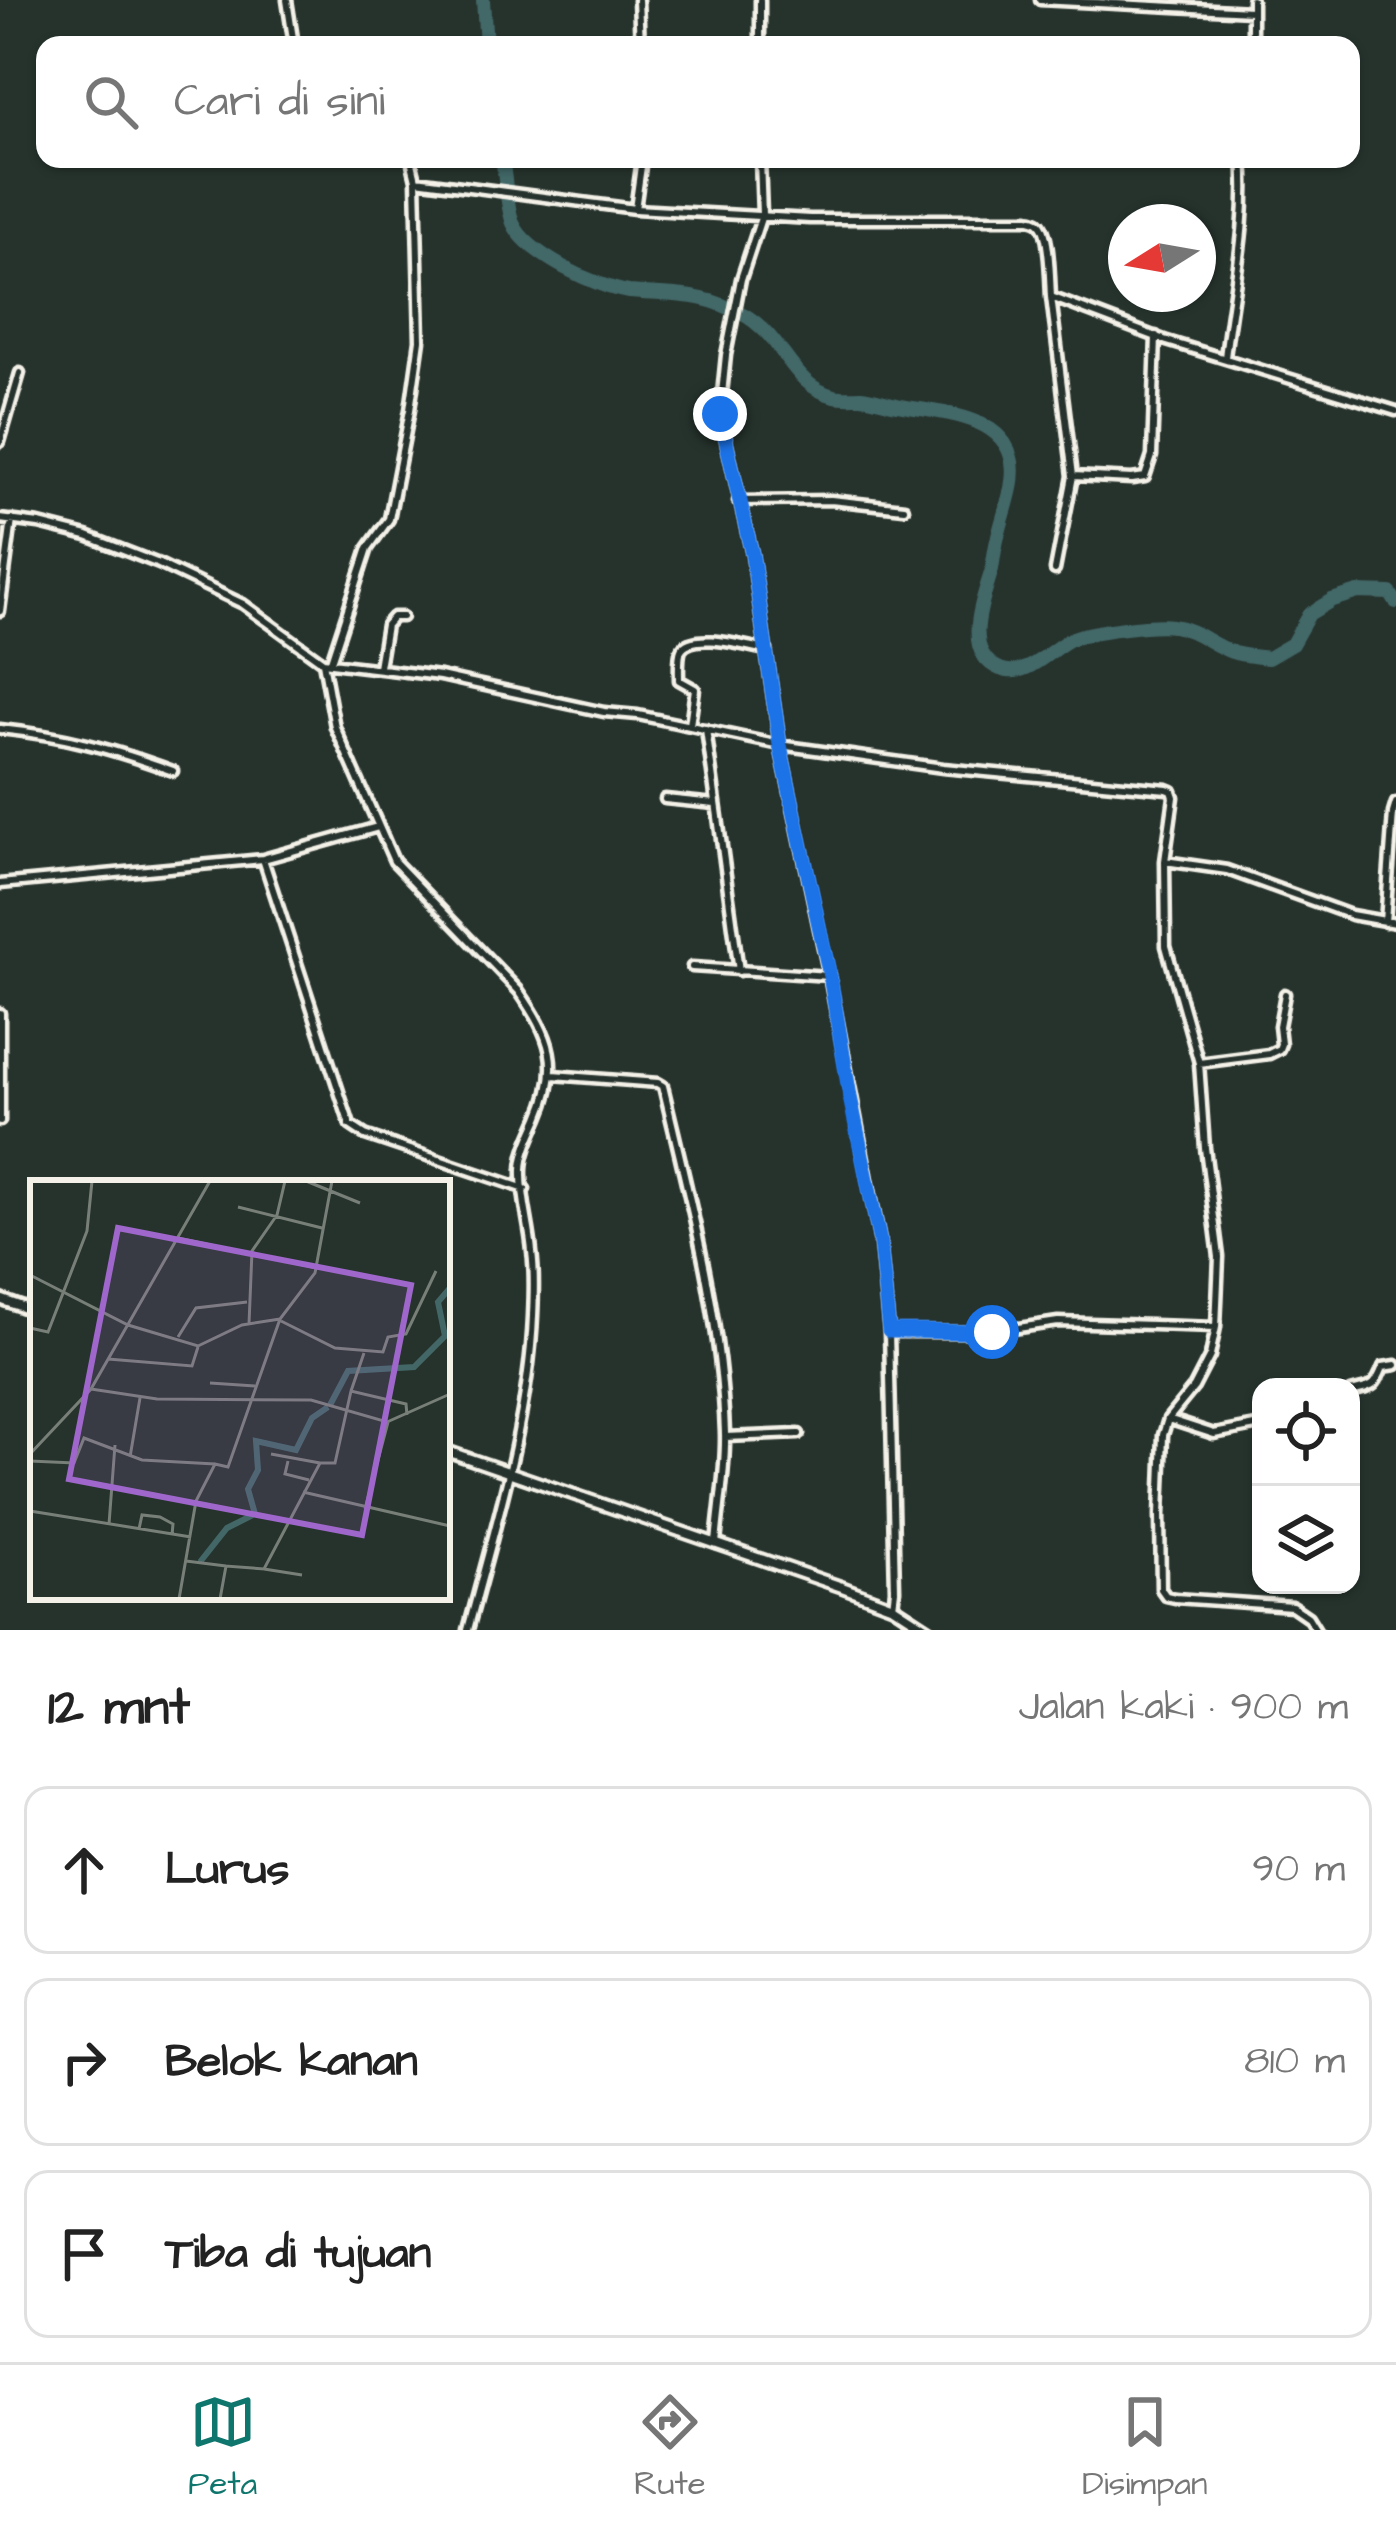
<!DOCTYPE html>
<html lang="id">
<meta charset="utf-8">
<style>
:root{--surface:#fff;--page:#f2f2f2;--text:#222;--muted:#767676;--line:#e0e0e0;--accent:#0f766e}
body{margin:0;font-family:"Architects Daughter",sans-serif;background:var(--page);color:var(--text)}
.controls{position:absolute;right:36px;bottom:36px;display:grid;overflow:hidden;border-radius:24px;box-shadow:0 3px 9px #0004}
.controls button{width:108px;height:108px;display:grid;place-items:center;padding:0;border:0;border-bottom:3px solid var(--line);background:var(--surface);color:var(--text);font:60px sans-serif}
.compass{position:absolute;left:1108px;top:204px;width:108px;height:108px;border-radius:50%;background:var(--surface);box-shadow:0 3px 9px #0004;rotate:259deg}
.stop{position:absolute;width:36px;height:36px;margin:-27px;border:9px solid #1a73e8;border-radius:50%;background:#fff}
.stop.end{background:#1a73e8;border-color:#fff;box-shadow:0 3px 12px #0008}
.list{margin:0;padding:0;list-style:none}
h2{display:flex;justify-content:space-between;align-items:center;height:156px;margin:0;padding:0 48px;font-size:51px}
h2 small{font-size:39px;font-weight:400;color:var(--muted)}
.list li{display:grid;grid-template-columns:78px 1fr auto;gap:36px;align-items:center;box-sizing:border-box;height:168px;margin:0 24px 24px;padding:0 24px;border:3px solid var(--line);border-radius:24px}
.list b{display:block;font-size:45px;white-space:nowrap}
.list em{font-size:39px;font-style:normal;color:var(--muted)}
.icon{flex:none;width:66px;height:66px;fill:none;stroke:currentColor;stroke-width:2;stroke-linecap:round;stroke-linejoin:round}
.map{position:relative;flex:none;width:1396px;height:1630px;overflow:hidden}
.search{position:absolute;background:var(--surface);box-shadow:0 3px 9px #0004;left:36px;right:36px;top:36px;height:132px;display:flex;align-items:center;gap:30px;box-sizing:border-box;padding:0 42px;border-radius:24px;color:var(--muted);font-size:45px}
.sheet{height:732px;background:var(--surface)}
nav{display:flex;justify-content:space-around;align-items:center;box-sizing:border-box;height:168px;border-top:3px solid var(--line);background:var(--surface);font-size:33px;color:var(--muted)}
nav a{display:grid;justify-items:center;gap:6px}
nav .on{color:var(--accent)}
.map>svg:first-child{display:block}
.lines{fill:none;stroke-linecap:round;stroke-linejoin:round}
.river{stroke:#436767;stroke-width:14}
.minor-casing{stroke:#f4f1e8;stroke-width:15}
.tertiary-casing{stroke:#f4f1e8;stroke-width:16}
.minor{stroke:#26332d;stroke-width:6}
.tertiary{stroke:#26332d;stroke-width:8}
.route{stroke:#1a73e8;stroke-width:15}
.inset-river{fill:none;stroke:#436767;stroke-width:6}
.inset-road{fill:none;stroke:#787f78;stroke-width:3}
.view{fill:#9f67cb;fill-opacity:0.15;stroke:#9f67cb;stroke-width:6}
.inset-edge{fill:none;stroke:#f4f1e8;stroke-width:6}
</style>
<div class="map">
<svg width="1396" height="1630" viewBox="0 0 1396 1630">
<rect width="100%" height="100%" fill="#26332d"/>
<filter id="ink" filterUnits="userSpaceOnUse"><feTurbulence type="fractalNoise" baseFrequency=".00833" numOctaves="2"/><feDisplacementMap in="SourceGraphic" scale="24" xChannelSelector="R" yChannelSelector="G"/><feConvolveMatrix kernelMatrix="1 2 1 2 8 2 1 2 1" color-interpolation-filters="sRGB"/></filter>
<g filter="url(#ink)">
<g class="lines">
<path class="river" d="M483 0 486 45
M502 159C506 179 506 204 513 223 526 254 598 288 629 292 663 295 698 293 729 308
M741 313C785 336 789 385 834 396 843 398 852 397 861 397 873 398 885 403 897 405 935 413 1004 413 1012 462 1016 484 1004 511 999 533 995 545 994 557 992 569 984 598 960 652 1000 669 1028 680 1051 647 1073 638 1092 631 1154 623 1173 626 1196 629 1211 645 1232 652 1243 656 1256 656 1268 658L1292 644 1309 614 1332 600 1358 592 1390 593 1396 602"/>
<g class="minor-casing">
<path id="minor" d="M287 0 294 45
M638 0 640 45
M1040 0 1251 11
M1252 0V45
M760 45V0
M642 159 635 209 810 219H1029C1032 220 1036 220 1039 223 1050 231 1050 282 1051 297L1167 341 1396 411
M760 159 762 215 741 279 726 355 720 414 752 554 780 745 829 976 880 1242 889 1332 895 1590 893 1606
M416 180 635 209
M1051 297 1073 476 1055 570
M1225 358C1232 293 1249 225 1243 159
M0 442 20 373
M1073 476 1132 479 1145 477 1152 456 1156 336
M738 501 831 500 904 508
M0 519 39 524 87 536 159 564 243 604 323 662 440 676 604 712 638 715 780 745 943 768 1167 789 1172 791 1174 797 1165 861 1227 870 1351 915 1396 923
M0 611 12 520
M331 661 368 548 389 519 410 410 420 340 416 180 411 159
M323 662 335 727 394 861 519 991C551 1037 562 1065 539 1118 532 1134 522 1153 522 1170 521 1198 530 1225 532 1252 535 1273 534 1295 533 1316 529 1419 494 1531 468 1630
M379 667 386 625 393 617H402
M690 725 695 689 679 680C679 672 678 657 681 650 692 630 748 647 767 650
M0 729C66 736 112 749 173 771
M706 729 739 971
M665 799 715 804
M263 859 350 1125 365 1135 525 1189
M1165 861 1166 946 1199 1063 1205 1148 1219 1257 1216 1327 1210 1356 1194 1387 1168 1419 1163 1435 1160 1515 1161 1589 1166 1596 1175 1598 1292 1606 1308 1617 1316 1630
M0 884 263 859 378 827
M1385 922 1393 813 1396 803
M692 967 829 976
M0 1013V1121
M1199 1063 1269 1054 1279 1049 1281 1044 1279 1026 1285 994
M553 1075 658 1083 663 1086C690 1201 721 1314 725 1433 726 1469 719 1507 716 1544
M889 1332H992L1058 1322 1216 1327
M1351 1392C1373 1386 1374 1389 1383 1367L1396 1365
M1168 1419 1214 1434 1261 1425
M725 1437 799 1434"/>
</g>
<g class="tertiary-casing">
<path id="tertiary" d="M0 1299 33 1311
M447 1451 842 1587 893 1606 930 1630"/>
</g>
<use href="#minor" class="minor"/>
<use href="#tertiary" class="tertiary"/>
</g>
</g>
<g class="lines" filter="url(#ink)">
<path class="route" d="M720 414 752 554 780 745 830 976 850 1097 880 1242 889 1331 992 1332"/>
</g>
<g transform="translate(30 1180)">
<rect width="420" height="420" fill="#26332d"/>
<path class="inset-river" d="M300 225 318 191 384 187 415 156 408 122 420 108M170 382 197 348 225 334 218 309 228 290 226 261 266 270 282 238 298 227"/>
<path class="inset-road" d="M276 1 330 23M208 27 292 48M148 58 287 88M0 95 98 145 168 166 212 145 250 139M251 141 305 168 353 172 358 157 376 154 406 91M219 144 222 71 247 35 255 1M0 148 18 152 57 51 62 1M148 157 166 128 217 122M78 179 162 186 168 167M180 203 225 206M61 209 127 219 281 220 357 242 420 214M321 211 334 173M0 274 61 209 180 1M241 274 290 283M100 277 110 218M0 281 44 283 54 258 112 280 185 284M258 281 255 294 279 300M273 312 420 346M335 329 358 242M0 331 161 357M79 344 85 265M109 349 112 335 130 337 143 344 142 355M156 381 196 386M234 389 272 395M149 419 166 321 185 284 198 287 250 139 285 93 302 1M190 419 196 386 234 389 290 283H305L321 211 376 224 377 235"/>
<path class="view" d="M88 48 381 105 332 355 39 299Z"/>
<rect width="420" height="420" class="inset-edge"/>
</g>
</svg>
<div class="controls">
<button><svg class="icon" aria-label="locate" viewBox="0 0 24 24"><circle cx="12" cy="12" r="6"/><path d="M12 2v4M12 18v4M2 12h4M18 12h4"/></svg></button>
<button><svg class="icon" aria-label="layers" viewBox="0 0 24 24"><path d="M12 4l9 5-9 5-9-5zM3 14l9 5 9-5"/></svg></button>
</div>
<svg class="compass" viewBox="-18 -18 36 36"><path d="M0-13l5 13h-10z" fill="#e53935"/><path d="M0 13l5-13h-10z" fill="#767676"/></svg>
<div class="stop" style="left:992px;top:1332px"></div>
<div class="stop end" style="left:720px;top:414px"></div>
<div class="search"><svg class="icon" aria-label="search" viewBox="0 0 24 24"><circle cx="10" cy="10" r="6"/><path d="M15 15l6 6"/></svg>Cari di sini</div>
</div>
<section class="sheet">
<h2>12 mnt<small>Jalan kaki · 900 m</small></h2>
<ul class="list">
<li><svg class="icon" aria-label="ahead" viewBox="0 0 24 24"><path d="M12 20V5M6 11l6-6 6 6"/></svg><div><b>Lurus</b></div><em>90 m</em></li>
<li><svg class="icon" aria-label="right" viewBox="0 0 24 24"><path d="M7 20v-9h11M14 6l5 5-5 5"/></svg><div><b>Belok kanan</b></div><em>810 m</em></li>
<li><svg class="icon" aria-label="arrive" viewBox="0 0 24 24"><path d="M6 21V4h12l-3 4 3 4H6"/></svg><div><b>Tiba di tujuan</b></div></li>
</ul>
</section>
<nav>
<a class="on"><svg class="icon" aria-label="map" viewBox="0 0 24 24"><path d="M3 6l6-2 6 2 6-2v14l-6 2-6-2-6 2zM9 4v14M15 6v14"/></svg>Peta</a>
<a><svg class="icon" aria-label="directions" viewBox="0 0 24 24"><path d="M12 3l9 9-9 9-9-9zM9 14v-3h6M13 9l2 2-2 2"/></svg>Rute</a>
<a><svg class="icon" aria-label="saved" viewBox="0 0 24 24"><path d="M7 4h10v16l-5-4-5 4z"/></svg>Disimpan</a>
</nav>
